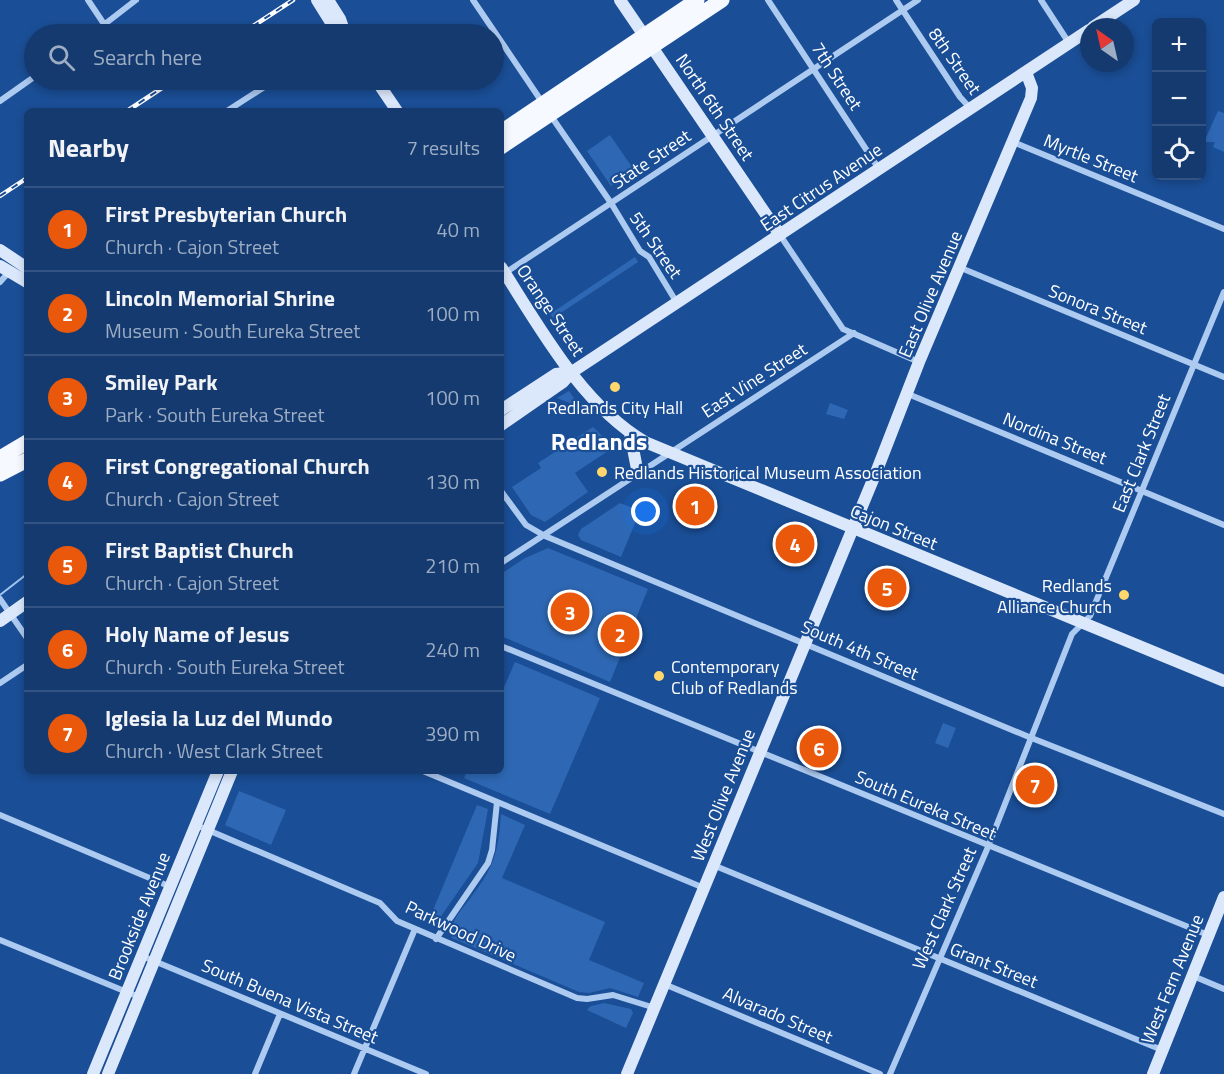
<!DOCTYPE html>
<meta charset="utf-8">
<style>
:root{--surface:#143a70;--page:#214578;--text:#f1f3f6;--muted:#9dadc3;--line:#335483;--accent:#ea580c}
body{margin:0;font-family:"Titillium Web",sans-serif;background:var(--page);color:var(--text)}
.controls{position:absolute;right:18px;top:18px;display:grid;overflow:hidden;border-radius:9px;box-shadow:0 3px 9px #0003}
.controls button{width:54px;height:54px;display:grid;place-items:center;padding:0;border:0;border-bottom:2px solid var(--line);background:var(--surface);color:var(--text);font:30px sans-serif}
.compass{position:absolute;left:1080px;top:18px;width:54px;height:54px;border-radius:50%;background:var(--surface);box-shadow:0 3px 9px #0003;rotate:326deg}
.you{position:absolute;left:646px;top:512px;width:21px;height:21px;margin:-15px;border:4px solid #fff;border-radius:50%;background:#1a73e8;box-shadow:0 0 0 9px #1a73e833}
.badge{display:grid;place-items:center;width:39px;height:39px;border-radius:50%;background:var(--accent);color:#fff;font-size:20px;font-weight:700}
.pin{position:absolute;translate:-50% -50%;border:3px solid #fff;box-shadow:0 2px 6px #0006}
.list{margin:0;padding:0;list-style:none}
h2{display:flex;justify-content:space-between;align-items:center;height:78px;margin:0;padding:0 24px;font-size:26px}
h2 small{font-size:20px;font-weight:400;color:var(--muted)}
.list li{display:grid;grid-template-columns:39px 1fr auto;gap:18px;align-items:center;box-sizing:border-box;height:84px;padding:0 24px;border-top:2px solid var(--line)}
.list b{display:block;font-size:22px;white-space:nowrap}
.list p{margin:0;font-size:20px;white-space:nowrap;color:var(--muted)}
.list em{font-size:20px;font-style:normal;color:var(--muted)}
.icon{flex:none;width:33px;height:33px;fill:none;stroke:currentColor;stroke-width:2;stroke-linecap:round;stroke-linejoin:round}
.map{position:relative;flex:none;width:1224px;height:1074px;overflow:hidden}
.search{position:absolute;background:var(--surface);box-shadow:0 3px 9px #0003;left:24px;top:24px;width:480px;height:66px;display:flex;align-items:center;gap:15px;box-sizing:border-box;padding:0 21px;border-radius:33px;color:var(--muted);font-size:22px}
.panel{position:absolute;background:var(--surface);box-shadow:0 3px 9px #0003;left:24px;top:108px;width:480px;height:666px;border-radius:9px}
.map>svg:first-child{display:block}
.green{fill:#2e68b4}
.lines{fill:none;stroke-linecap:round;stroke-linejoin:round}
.stream{stroke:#a0c5f2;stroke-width:2}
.street{stroke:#adcaf0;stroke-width:6}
.secondary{stroke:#dbe8fb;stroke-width:12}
.primary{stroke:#f6f9ff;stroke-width:15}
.rail-casing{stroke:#fff;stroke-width:4.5}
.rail{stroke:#1a4e96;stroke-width:2;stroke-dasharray:7;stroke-linecap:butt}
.poi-dot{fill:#ffd76c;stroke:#1a4e96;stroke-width:2}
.labels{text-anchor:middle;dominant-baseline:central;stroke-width:4.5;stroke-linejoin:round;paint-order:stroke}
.street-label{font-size:18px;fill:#fff;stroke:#1a4e96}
.poi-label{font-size:18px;fill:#fff;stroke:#1a4e96;text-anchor:start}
.district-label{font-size:24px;font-weight:bold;fill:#fff;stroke:#1a4e96}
</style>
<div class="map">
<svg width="1224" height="1074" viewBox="0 0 1224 1074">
<rect width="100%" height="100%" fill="#1a4e96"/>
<path class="green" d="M1218 111 1224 113V152L1213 147 1215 142H1204Z
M610 135 634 170 611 186 587 151Z
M635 257 638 262 553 318 550 314Z
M569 391 580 407 557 398Z
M830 403 848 410 844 419 826 414Z
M593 427 614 447 575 473 588 492 545 522 531 515 512 487 541 468 538 463Z
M620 503 640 511 621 557 581 540 578 535 581 529Z
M548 548 648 589 610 682 501 636V574L525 558Z
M515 662 600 698 550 814 464 778 467 771H501V694Z
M943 723 956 728 948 748 935 743Z
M239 791 286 810 271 845 225 825Z
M477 805 488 809 478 863 437 922 432 924 428 922Z
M501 814 525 825 502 878 605 922 589 960 644 983 638 997 610 988 589 993 579 992 452 938C448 924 461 910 469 900 494 867 498 855 501 814Z
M604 1003 631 1009 633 1013 626 1028 587 1010 591 1006Z"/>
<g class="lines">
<path class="stream" d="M0 595 27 574"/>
<path class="street" d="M88 0 104 24
M473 0 542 102
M768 0 879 169
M896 0 960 97 970 108
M1041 0 1069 43
M92 34 136 0
M0 101 34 77
M227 111 275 80
M551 116 611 203 640 251 649 257 677 303
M1013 142 1224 229
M780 235 843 329 919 362
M961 268 1224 377
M505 273 918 0
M0 282 9 272
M908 394 1224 525
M501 491 526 525 545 536 1029 737 1224 814
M501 563 854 333
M0 599 27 638
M501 646 1208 935
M0 683 27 665
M423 771 704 888
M0 815 171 887
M196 825 380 903 397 921 577 998 587 999 613 995 655 1008
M713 865 1162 1050
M436 939 488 863 492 850 497 802
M0 940 139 997
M142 956 426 1074
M1193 976 1224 989
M664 984 880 1074
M255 1074 280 1014
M354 1074 415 929
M890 1074 988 847 1072 634 1090 616 1224 292"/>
<path class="secondary" d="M317 0 332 24 344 32
M328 0 340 19 345 33
M620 0 780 235
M1093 27 1134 0
M376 80 397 111
M0 250 27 268
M0 266 27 282
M501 267C540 328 582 405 645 442L1224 681
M501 410 556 374 572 372
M501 425 563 382 572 372 1089 30
M630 433 638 474
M0 621 27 602
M93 1074 218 771
M108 1074 232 771
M627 1074 877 470 919 362 1031 98 1032 88 1026 72
M1153 1074 1224 897"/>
<path class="primary" d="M501 132 697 0
M501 147 722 0
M0 458 27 442
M0 474 27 460"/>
<g class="rail-casing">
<path id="rail" d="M241 34 293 0
M127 111 174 80
M0 196 27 178"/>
</g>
<use href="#rail" class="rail"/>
</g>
<g class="poi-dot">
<circle cx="615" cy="387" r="6"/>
<circle cx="602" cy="472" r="6"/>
<circle cx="1124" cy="595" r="6"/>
<circle cx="659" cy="676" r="6"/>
</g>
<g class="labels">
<g class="street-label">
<text transform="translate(955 61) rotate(55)">8th Street</text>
<text transform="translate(837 76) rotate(57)">7th Street</text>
<text transform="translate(715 107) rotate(56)">North 6th Street</text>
<text transform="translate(1091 158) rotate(22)">Myrtle Street</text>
<text transform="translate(651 159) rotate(-34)">State Street</text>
<text transform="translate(821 187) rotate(-34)">East Citrus Avenue</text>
<text transform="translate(656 245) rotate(55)">5th Street</text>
<text transform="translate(930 294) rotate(-67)">East Olive Avenue</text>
<text transform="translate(1098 309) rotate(22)">Sonora Street</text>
<text transform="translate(551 310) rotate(56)">Orange Street</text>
<text transform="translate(754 380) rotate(-33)">East Vine Street</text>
<text transform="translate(1055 438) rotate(22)">Nordina Street</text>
<text transform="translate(1141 453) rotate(-68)">East Clark Street</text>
<text transform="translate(894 527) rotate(22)">Cajon Street</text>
<text transform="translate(860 650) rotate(23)">South 4th Street</text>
<text transform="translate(723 795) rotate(-68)">West Olive Avenue</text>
<text transform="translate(926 805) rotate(23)">South Eureka Street</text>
<text transform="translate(944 908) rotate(-66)">West Clark Street</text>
<text transform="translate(139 916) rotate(-68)">Brookside Avenue</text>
<text transform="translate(461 931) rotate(25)">Parkwood Drive</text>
<text transform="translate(994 965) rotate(22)">Grant Street</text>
<text transform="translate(1172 979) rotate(-68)">West Fern Avenue</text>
<text transform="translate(290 1001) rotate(23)">South Buena Vista Street</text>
<text transform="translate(778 1015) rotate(23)">Alvarado Street</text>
</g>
<g class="poi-label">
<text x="615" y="407" text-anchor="middle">Redlands City Hall</text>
<text x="614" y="472">Redlands Historical Museum Association</text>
<text x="1112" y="585" text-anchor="end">Redlands<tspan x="1112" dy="21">Alliance Church</tspan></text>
<text x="671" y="666">Contemporary<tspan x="671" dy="21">Club of Redlands</tspan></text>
</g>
<g class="district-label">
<text x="599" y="441">Redlands</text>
</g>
</g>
</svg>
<div class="controls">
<button>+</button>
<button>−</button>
<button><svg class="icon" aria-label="locate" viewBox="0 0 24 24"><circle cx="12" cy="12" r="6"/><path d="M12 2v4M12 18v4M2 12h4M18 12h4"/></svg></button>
</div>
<svg class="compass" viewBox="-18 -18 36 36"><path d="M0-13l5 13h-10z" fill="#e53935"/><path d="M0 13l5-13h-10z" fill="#9dadc3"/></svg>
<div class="you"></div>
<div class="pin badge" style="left:695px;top:506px">1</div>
<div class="pin badge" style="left:620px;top:634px">2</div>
<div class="pin badge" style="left:570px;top:612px">3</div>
<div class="pin badge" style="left:795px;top:544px">4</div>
<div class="pin badge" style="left:887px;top:588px">5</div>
<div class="pin badge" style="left:819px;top:748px">6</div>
<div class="pin badge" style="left:1035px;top:785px">7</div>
<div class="search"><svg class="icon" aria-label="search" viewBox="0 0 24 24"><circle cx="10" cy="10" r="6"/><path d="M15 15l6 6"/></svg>Search here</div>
<section class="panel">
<h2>Nearby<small>7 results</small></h2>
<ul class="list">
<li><span class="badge">1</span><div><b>First Presbyterian Church</b><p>Church · Cajon Street</p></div><em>40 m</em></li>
<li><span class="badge">2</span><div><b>Lincoln Memorial Shrine</b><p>Museum · South Eureka Street</p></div><em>100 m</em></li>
<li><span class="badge">3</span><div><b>Smiley Park</b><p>Park · South Eureka Street</p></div><em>100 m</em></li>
<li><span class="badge">4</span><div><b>First Congregational Church</b><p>Church · Cajon Street</p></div><em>130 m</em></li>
<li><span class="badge">5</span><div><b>First Baptist Church</b><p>Church · Cajon Street</p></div><em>210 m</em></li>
<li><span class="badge">6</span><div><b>Holy Name of Jesus</b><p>Church · South Eureka Street</p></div><em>240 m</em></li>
<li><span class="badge">7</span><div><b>Iglesia la Luz del Mundo</b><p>Church · West Clark Street</p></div><em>390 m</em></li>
</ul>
</section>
</div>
